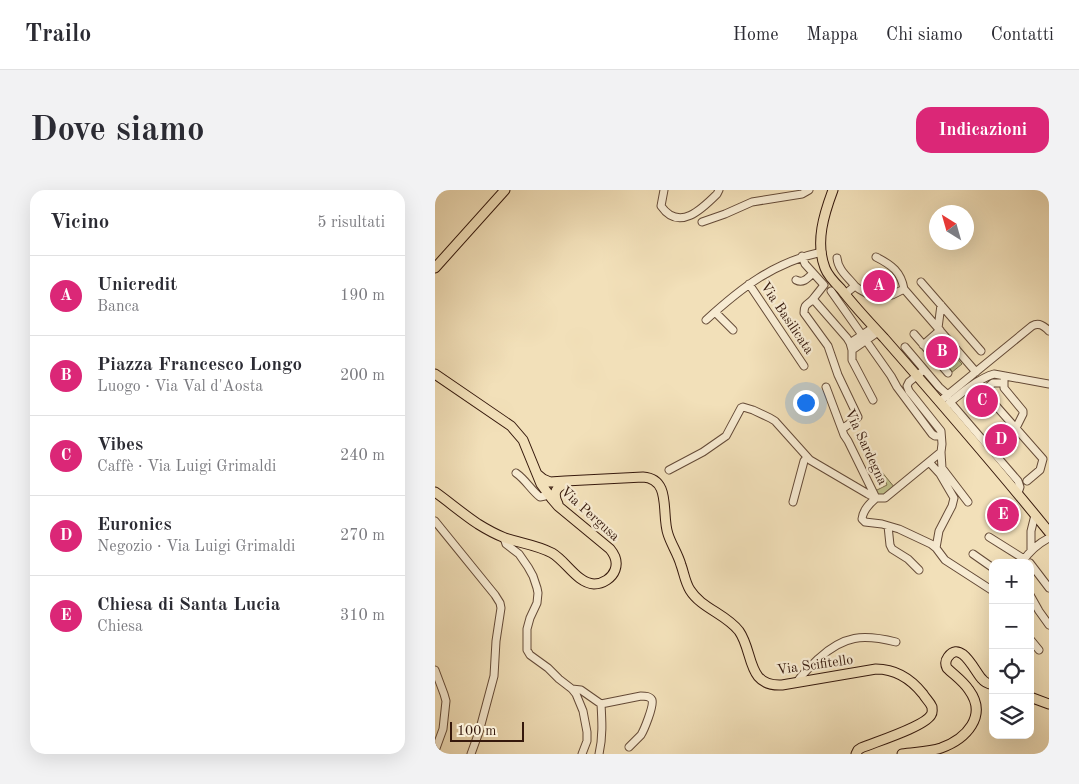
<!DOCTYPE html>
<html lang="it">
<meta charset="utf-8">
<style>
:root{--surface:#fff;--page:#f2f2f3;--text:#2b2b33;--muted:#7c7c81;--line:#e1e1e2;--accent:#db2777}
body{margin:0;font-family:"Old Standard TT",serif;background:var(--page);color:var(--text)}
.controls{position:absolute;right:15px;bottom:15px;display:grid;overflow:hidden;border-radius:10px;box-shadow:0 5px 20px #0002}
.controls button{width:45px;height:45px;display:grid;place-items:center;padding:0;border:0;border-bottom:1px solid var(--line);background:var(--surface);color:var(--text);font:25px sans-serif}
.compass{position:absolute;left:494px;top:15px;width:45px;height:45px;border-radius:50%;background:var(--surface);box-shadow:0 5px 20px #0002;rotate:323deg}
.scale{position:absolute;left:15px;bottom:12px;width:74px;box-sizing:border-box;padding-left:5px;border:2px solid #35180c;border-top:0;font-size:14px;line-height:18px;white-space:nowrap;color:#35180c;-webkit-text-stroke:4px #f7ebd2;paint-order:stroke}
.you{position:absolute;left:370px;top:212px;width:18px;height:18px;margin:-12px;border:4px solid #fff;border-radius:50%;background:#1a73e8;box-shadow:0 0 0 8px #1a73e833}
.badge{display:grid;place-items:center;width:32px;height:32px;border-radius:50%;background:var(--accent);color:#fff;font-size:16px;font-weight:700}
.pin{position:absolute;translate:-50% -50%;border:2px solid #fff;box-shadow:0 1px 5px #0006}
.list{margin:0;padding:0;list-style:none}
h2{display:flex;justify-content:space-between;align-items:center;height:65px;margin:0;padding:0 20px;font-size:21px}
h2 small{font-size:16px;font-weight:400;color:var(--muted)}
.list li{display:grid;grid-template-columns:32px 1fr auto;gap:15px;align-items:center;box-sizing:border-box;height:80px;padding:0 20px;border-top:1px solid var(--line)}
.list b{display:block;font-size:19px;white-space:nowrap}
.list p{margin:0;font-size:16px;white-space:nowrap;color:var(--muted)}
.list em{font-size:16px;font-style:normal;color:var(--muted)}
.icon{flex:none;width:28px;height:28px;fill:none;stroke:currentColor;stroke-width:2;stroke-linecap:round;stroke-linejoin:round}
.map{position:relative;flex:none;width:614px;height:564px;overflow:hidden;border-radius:15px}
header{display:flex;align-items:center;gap:30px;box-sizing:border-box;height:70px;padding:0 25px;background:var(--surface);border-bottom:1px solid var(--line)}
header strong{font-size:24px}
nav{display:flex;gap:28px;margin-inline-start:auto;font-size:18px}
.intro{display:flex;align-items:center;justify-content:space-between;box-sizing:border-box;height:120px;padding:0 30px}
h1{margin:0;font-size:35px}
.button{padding:12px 22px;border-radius:15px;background:var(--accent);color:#fff;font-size:18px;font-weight:700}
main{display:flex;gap:30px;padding:0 30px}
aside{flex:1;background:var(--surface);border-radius:15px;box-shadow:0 5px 20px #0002}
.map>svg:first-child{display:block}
.green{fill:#c0c18b;stroke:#7a6c4c}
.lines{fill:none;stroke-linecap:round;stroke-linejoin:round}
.minor-casing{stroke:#644a37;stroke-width:9}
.major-casing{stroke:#35180c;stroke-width:11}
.minor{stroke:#f7ebd2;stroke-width:7}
.major{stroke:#f2e0b9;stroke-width:9}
.labels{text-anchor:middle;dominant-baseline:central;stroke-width:4.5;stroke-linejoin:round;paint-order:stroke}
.street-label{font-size:14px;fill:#35180c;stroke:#f7ebd2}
</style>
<header>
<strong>Trailo</strong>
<nav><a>Home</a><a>Mappa</a><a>Chi siamo</a><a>Contatti</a></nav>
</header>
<div class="intro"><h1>Dove siamo</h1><a class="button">Indicazioni</a></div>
<main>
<aside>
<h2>Vicino<small>5 risultati</small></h2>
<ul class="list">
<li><span class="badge">A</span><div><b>Unicredit</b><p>Banca</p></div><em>190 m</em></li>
<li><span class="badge">B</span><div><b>Piazza Francesco Longo</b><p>Luogo · Via Val d'Aosta</p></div><em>200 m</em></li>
<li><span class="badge">C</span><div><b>Vibes</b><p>Caffè · Via Luigi Grimaldi</p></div><em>240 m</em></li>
<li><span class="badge">D</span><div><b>Euronics</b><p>Negozio · Via Luigi Grimaldi</p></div><em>270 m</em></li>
<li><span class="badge">E</span><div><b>Chiesa di Santa Lucia</b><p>Chiesa</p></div><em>310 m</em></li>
</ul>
</aside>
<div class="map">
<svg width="614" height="564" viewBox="0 0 614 564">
<rect width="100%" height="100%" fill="#f2e0b9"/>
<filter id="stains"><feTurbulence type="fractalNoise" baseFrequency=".004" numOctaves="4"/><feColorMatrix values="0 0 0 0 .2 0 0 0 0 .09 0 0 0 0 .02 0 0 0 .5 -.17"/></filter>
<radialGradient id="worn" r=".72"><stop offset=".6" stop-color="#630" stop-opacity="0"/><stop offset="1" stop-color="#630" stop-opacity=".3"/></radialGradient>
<path class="green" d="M502 146 527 174 516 183 512 179 513 177 503 165 502 166 493 156V154Z
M446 281 460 298 450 306H443L440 301 452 295Z"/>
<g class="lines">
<g class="minor-casing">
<path id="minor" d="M229 0 226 16C244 42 267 19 282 4L284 0
M267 32 290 24 317 12 367 4 374 0
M367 66 370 74 389 95C386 99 382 104 378 109 373 115 369 113 369 123L393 156 403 185 423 227 420 230 407 239
M441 67C457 75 466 82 469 99L541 182
M402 68C403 80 413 87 420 96L410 104
M361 90C368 94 373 88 378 83
M486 92 546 161
M314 94 369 176
M420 96 424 99 431 103 457 105 469 99
M396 101 456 186 462 197 497 244 500 246H506
M378 109 412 148 415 153 417 160V170L438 210
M280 122 298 140
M271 130C306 98 339 72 387 62
M503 138 506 115
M479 144 513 183
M415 153 439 137
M488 155 505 140
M470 157 504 197 513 205
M417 160 443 142
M569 191V198L588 221V224L581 238
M568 193H558L548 201 608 269 605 280 592 291
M391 197 409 245 413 251 441 308H450L506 262 507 254 506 241 474 201 472 196 474 192 489 180
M504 212 597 136C604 132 609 136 614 141
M515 212 583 291 585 297 583 303
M513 214C525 204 544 188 559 184L614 194
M506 262 507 278 533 312
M494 272 505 284 519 308 517 316 504 341 501 358
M234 280 268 262 291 246 306 218 308 217 318 220 335 228 340 231 375 270 433 304 441 308C434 314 428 320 427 329L430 332 447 334 464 339 496 354 501 358 510 370 558 401
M81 283C91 290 96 300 105 307L110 306 113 304
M358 312 369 271 372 267
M0 331 60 405 65 413 66 418 61 451 59 486 44 542 36 564
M453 336 455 355 457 359 473 369 484 380
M554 347 589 369
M69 348 71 354 84 364 93 377 98 386 102 398 103 403 102 413 95 428 92 439V460L95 465 113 478 124 489 137 499 141 504 148 521 152 542V551L147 564
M596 360V341L600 325
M538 364 558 378
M587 372C594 362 602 354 614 348
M595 373 614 398
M595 405 604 421 614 435
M595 449 604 460
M0 480 9 504 11 511 8 539 0 561
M362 492C368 483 375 477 383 469 409 445 428 444 461 452
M137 499 146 500 166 514 206 506C210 506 215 506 217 510 219 516 209 540 206 545 202 549 198 553 194 557
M164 564C168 547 167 531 166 514"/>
</g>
<g class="major-casing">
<path id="major" d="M398 0C389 24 380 52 390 78 393 86 400 93 406 99 419 116 434 132 449 148 505 212 561 276 614 342
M0 78 70 0
M0 184 76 236 88 250 106 294 117 309 123 316 175 359C180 365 183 372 180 380 177 388 168 394 159 394 142 393 131 371 117 363 102 355 85 353 70 348 60 344 51 339 43 334 28 324 14 312 0 302
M102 284 108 289 115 292 130 291 208 287C237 289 226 324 233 344 236 354 243 364 246 375 249 383 250 392 255 400 266 418 291 424 304 441 319 462 311 497 347 495L441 479C461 479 476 489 488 504 491 509 495 512 497 517 497 521 498 522 496 525 489 537 440 552 426 558L423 560 421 564
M123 314C117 302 121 297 133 292
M595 507 614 514
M467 564C480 562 494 562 506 558 531 549 553 526 534 500 528 491 519 485 512 478 510 474 510 471 513 467 526 449 540 482 547 489 550 493 554 494 558 495"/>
</g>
<use href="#minor" class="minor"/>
<use href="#major" class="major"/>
</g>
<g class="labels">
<g class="street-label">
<text transform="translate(352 128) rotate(56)">Via Basilicata</text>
<text transform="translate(431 257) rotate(65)">Via Sardegna</text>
<text transform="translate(155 324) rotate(42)">Via Pergusa</text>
<text transform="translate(380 475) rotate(-8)">Via Scifitello</text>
</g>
</g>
<rect width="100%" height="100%" filter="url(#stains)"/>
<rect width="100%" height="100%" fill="url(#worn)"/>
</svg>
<div class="controls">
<button>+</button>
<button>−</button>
<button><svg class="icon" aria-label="locate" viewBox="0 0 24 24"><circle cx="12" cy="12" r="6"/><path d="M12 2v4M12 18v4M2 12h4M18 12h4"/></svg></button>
<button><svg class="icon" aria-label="layers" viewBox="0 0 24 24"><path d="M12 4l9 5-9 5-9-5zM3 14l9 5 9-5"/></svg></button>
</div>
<svg class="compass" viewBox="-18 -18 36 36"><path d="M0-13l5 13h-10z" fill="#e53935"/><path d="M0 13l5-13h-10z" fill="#7c7c81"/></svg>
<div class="scale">100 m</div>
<div class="you"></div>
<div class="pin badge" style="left:444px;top:96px">A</div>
<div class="pin badge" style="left:507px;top:162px">B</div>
<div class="pin badge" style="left:547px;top:211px">C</div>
<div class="pin badge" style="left:566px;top:250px">D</div>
<div class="pin badge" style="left:568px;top:325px">E</div>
</div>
</main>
